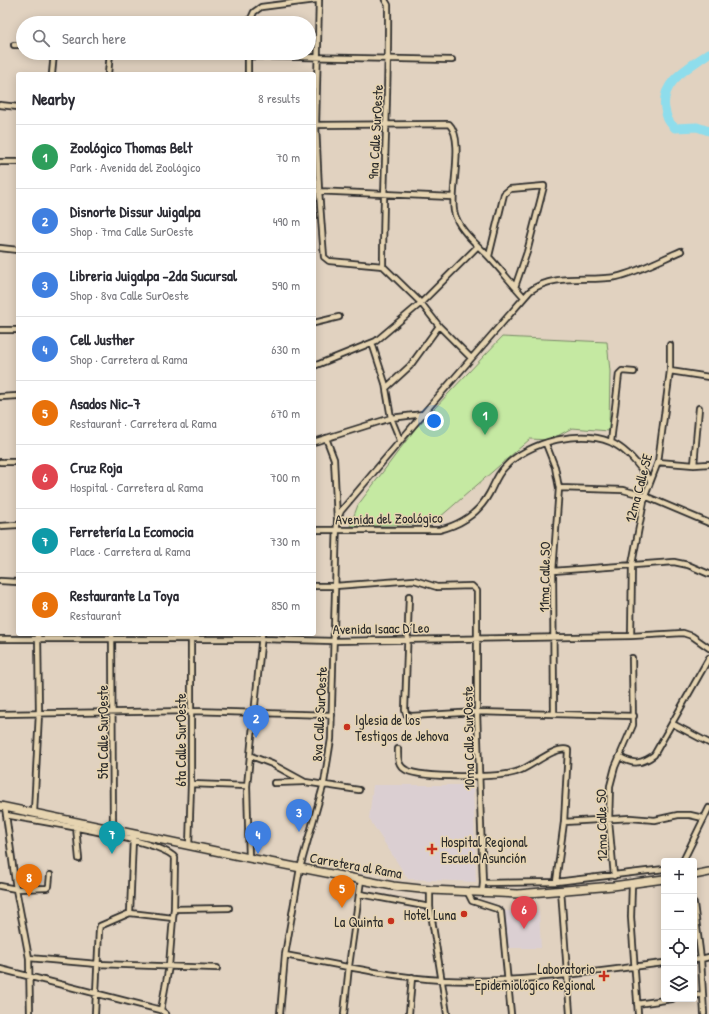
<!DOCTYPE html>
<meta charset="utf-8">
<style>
:root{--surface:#fff;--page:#f7f7f7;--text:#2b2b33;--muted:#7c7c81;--line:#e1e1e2;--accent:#c8321e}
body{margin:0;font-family:"Patrick Hand",sans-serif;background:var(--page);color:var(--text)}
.controls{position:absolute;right:12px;bottom:12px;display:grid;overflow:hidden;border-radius:4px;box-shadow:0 2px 10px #0003}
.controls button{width:36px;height:36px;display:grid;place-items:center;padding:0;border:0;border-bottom:1px solid var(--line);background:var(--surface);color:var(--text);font:20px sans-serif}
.you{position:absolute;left:434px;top:421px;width:14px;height:14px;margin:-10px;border:3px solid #fff;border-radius:50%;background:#1a73e8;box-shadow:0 0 0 6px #1a73e833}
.badge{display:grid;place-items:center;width:26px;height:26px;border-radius:50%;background:var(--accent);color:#fff;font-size:13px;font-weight:700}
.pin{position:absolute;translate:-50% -33px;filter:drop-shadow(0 1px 2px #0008)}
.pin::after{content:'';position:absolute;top:21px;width:14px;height:12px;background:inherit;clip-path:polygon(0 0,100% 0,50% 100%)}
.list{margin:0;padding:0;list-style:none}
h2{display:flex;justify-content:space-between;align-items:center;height:52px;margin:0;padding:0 16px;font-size:17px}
h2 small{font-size:13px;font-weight:400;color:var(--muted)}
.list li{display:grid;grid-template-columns:26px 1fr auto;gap:12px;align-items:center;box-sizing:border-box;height:64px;padding:0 16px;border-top:1px solid var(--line)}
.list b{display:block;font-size:15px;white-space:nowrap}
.list p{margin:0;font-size:13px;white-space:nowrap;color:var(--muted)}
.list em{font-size:13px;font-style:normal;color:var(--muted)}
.icon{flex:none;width:22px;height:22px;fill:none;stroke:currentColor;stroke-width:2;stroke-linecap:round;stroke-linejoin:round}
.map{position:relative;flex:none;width:709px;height:1014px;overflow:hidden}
.search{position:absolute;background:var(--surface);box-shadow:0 2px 10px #0003;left:16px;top:16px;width:300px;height:44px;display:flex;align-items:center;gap:10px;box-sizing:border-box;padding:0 14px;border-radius:22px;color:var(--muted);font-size:15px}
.panel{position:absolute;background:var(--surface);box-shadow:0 2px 10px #0003;left:16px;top:72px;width:300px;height:564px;border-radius:4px}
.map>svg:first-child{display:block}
.built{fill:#dbcfd2}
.green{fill:#c5e9a2;stroke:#788a66}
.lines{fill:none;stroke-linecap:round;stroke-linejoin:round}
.river{stroke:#8eddec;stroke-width:9}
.minor-casing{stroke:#2b2b2b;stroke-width:8}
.highway-casing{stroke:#2b2b2b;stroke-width:10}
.minor{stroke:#e6d4b1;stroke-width:4.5}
.highway{stroke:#e6d4b1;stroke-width:7}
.poi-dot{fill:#c8321e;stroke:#e6d4b1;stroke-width:1.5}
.labels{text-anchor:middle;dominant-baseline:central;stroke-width:3;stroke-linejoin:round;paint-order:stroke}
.street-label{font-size:14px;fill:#2b2b2b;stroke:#e6d4b1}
.poi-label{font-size:14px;fill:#2b2b2b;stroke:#e6d4b1;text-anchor:end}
</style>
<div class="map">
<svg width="709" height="1014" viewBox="0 0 709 1014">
<rect width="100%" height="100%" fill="#e1d2c0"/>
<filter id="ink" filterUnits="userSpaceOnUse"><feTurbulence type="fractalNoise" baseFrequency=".025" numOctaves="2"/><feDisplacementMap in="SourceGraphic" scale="8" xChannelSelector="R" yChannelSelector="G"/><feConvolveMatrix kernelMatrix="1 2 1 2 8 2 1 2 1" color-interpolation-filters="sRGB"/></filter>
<g filter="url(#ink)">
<path class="built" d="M373 785H473L476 882 408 879 369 819Z
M505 911H539L541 948H508Z"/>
<path class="green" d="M502 337 607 342 610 371 609 431 572 428 550 440 530 439 432 524 350 526 358 505 415 429Z"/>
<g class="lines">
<path class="river" d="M709 53C690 67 660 81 665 109 667 118 668 122 675 128L697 127 709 131"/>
<g class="minor-casing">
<path id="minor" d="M319 0 316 125 319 191 324 257 329 261 383 266 421 303 439 326 471 358
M249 23 254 12 261 7 316 0
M14 45H23
M248 56 452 60
M52 74 54 53
M108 74 110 53
M248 74V53
M0 105 18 107
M314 125 449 124C465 139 450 190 454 211 458 230 477 244 489 257 501 270 512 284 524 297
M0 162H18
M314 191 452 197
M0 248 18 250
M489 256 504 194 510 189 544 186 527 252 515 287
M383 266C383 179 389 92 388 5L385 0
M314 323 339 317
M0 330H18
M372 343 385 383 391 418 400 440
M314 366 376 341 421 303 478 246
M670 371 709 377
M386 388 410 366 439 326
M0 397 18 396
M326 438 334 459 337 519
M314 442 391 418 423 414
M611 442 619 374 622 371 634 372
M546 444 555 467 559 488 553 571 554 713
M0 462H18
M658 462 694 465 709 464
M694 465 699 408
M559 488 623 490 645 496 709 523
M0 526 18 525
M314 530H439C460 525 478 514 489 494 494 485 497 475 504 468 526 442 586 426 616 445 630 453 640 468 650 480
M553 571 674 562 688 565 709 574
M0 581 18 582
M314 586H335L414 580 437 587 472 586 477 591V712L483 883 482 893
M409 596 405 710 406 714 411 716 477 712 634 716
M112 634 113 830
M631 636 632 564 645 496 658 462 670 371V345
M0 639H262L333 641 631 636 683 633 692 636 709 648
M0 714 191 711 332 715
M673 724 709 743
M398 749C398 757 397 765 406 770 421 778 498 778 516 772 529 769 555 745 568 750L564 822 556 882
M251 756 272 764 305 782 359 790
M620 757C633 765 642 764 654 755L709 658
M274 783 304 782
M191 784 247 786
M5 807 16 889 47 888 49 886 50 875
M34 812 39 713 38 634
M6 815C35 821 162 839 175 858L174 909
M564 822 630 818 655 820 678 815H690L703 818
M76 827 79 859
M189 846 191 784V634
M249 858 247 786 262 634
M683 861 709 808
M614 876 609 821 610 786 615 767 633 725 632 658
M483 883 556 882 664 869
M632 884 631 917 638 1014
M0 886 16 889 29 958 30 1014
M430 890V907L447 1014
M561 890 570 1014
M467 891 472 901 497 909 501 912 511 1014
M360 894 430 907
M694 904 701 959 694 960
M130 913 133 838
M285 955C336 964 389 977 441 980 516 984 590 972 664 963
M29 958 97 964 217 968
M0 969 161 1010 166 1014
M694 996 703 994
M637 1004 672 999
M161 1010 169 966 173 918
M95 1014 99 930 100 926 130 913 173 918 174 909 229 908
M280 1014 285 955 300 868 324 783 331 739 337 520 341 511 423 414 530 291C554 273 587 282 616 277 638 272 660 260 681 251
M344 1014 349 966 361 880
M409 1014 412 977
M704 1014 701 959 709 957"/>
</g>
<g class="highway-casing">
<path id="highway" d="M0 806 249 858 393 886 430 890 518 894 613 886 664 879
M694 875 709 872"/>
</g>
<use href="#minor" class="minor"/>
<use href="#highway" class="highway"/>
</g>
</g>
<g class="poi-dot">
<circle cx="347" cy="727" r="4"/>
<path d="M430 843h4v4h4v4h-4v4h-4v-4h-4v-4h4z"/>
<circle cx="464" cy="914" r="4"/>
<circle cx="391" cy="921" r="4"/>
<path d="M602 970h4v4h4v4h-4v4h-4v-4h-4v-4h4z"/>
</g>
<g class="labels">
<g class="street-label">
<text transform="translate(375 132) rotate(-87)">9na Calle SurOeste</text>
<text transform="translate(638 488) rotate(-75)">12ma Calle SE</text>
<text transform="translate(389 518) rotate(-1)">Avenida del Zoológico</text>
<text transform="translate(544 577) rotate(-89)">11ma Calle SO</text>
<text transform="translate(381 628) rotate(-1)">Avenida Isaac D´Leo</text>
<text transform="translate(319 714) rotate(-87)">8va Calle SurOeste</text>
<text transform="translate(102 732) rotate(-90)">5ta Calle SurOeste</text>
<text transform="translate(468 738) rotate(-91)">10ma Calle SurOeste</text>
<text transform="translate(180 740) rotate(-90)">6ta Calle SurOeste</text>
<text transform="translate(601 825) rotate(-91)">12ma Calle SO</text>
<text transform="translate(356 865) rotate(10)">Carretera al Rama</text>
</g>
<g class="poi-label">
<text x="355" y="719" text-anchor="start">Iglesia de los<tspan x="355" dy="16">Testigos de Jehova</tspan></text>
<text x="441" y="841" text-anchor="start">Hospital Regional<tspan x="441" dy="16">Escuela Asunción</tspan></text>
<text x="456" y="914">Hotel Luna</text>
<text x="383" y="921">La Quinta</text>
<text x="595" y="968">Laboratorio<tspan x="595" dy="16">Epidemiológico Regional</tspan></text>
</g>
</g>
</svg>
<div class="controls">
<button>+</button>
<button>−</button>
<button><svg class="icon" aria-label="locate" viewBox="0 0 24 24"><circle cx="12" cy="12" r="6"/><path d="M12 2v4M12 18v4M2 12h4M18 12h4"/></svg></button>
<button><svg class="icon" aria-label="layers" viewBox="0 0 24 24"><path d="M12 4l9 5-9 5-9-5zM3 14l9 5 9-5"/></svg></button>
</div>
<div class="you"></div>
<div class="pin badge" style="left:485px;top:435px;background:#2e9e5b">1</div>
<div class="pin badge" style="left:256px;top:738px;background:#3f7fe0">2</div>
<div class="pin badge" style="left:299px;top:832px;background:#3f7fe0">3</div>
<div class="pin badge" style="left:258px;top:854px;background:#3f7fe0">4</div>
<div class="pin badge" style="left:342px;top:908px;background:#e8710a">5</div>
<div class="pin badge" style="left:524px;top:929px;background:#e0444e">6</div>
<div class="pin badge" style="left:112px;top:854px;background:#0f9aa8">7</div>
<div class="pin badge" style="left:29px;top:897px;background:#e8710a">8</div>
<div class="search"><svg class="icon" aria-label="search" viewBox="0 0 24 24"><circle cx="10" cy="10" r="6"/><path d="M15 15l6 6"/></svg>Search here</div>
<section class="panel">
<h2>Nearby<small>8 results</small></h2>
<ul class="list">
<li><span class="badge" style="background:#2e9e5b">1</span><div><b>Zoológico Thomas Belt</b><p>Park · Avenida del Zoológico</p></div><em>70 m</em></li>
<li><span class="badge" style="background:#3f7fe0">2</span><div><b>Disnorte Dissur Juigalpa</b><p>Shop · 7ma Calle SurOeste</p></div><em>490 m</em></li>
<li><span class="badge" style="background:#3f7fe0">3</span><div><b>Libreria Juigalpa -2da Sucursal</b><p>Shop · 8va Calle SurOeste</p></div><em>590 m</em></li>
<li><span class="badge" style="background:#3f7fe0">4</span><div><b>Cell Justher</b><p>Shop · Carretera al Rama</p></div><em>630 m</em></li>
<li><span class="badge" style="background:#e8710a">5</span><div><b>Asados Nic-7</b><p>Restaurant · Carretera al Rama</p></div><em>670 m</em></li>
<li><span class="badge" style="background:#e0444e">6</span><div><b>Cruz Roja</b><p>Hospital · Carretera al Rama</p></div><em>700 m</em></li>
<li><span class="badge" style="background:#0f9aa8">7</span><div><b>Ferretería La Ecomocia</b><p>Place · Carretera al Rama</p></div><em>730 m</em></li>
<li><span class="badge" style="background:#e8710a">8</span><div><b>Restaurante La Toya</b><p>Restaurant</p></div><em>850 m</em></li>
</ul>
</section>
</div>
